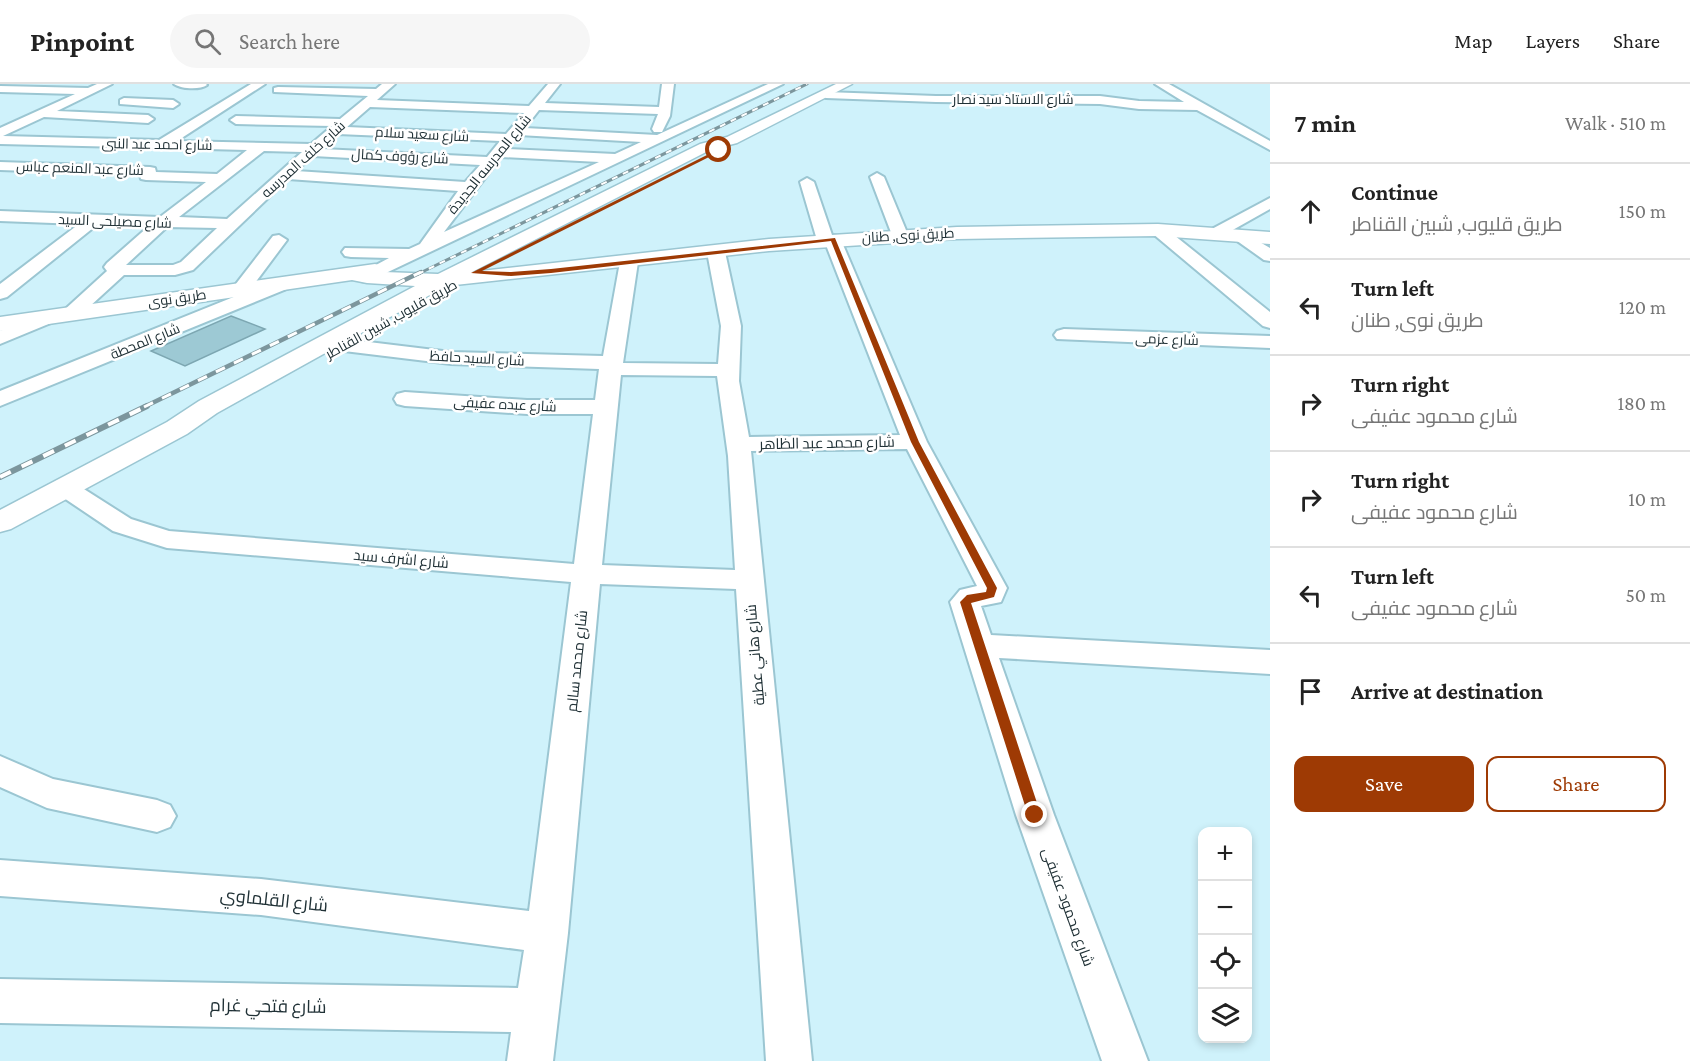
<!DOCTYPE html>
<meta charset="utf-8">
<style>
:root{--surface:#fff;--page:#f6f6f6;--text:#222;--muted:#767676;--line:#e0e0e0;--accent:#9e3a04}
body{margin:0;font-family:"Crimson Pro",Cairo,serif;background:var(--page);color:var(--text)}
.controls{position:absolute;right:18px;bottom:18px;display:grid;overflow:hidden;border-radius:12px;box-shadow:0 3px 9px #0003}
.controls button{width:54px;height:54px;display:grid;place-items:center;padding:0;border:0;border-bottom:2px solid var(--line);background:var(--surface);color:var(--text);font:30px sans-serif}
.stop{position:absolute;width:18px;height:18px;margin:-14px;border:4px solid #9e3a04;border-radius:50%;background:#fff}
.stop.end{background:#9e3a04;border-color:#fff;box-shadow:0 2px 6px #0008}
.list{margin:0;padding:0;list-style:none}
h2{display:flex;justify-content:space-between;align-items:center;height:78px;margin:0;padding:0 24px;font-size:26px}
h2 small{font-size:20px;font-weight:400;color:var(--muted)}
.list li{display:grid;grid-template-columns:39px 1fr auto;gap:18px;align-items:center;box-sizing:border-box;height:96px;padding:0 24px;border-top:2px solid var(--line)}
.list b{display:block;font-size:22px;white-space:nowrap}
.list p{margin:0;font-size:20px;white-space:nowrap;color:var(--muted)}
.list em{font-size:20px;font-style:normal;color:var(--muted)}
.actions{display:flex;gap:12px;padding:18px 24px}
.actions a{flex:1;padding:14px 0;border:2px solid var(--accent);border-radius:12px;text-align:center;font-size:21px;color:var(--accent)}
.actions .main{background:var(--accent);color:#fff}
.icon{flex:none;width:33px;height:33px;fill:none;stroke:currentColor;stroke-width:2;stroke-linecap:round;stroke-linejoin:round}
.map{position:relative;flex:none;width:1270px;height:977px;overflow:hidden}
header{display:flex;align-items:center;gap:36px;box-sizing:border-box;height:84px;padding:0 30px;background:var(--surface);border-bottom:2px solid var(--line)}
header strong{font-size:28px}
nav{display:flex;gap:33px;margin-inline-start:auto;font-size:21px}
.search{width:420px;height:54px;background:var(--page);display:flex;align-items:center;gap:15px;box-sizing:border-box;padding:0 21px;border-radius:33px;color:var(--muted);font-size:22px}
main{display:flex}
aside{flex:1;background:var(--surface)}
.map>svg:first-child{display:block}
.building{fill:#9dc9d4;stroke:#7da7b2;stroke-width:1.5}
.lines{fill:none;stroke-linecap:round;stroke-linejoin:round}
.street-casing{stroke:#9bc6d2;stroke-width:4}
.secondary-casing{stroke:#9bc6d2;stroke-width:3}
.street{fill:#fff;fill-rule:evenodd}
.secondary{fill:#fff;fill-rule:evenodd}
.rail-far2-casing{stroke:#7c969d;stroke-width:3}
.rail-far1-casing{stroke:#7c969d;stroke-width:4.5}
.rail-casing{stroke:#7c969d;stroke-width:6}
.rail-far2{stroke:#fff;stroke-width:2;stroke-dasharray:6;stroke-linecap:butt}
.rail-far1{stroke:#fff;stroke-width:3;stroke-dasharray:10;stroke-linecap:butt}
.rail{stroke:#fff;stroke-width:4;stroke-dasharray:12;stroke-linecap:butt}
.route{fill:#9e3a04}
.labels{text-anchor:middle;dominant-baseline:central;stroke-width:5;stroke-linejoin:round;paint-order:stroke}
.far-street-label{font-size:14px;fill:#203136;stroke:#fff}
.street-label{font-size:15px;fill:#203136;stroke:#fff}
.near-street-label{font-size:18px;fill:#203136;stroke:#fff}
</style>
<header>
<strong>Pinpoint</strong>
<div class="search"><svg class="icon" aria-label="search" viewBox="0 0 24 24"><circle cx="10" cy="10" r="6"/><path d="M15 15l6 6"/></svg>Search here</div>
<nav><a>Map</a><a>Layers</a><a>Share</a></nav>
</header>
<main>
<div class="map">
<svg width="1270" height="977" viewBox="0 0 1270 977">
<rect width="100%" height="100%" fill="#cff2fb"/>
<path class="building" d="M231 232 265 245 185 282 151 267Z"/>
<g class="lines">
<g class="street-casing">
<path id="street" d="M97 0H112L57 27 148 31 154 35 148 39 44 33 3 52 159 56 251 0H265L177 57 311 60 332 42 236 40 230 36 236 32 340 35 368 12 274 8V4L278 3 376 5 382 0H395L377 16 529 22 548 0H560L545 19 659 23 662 0H674L670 32 662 48H654L652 45 658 30 539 26 525 44 657 51 768 0H783L367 198 361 197 358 193 361 189 389 174 351 173 345 172 342 168 345 164 409 165 420 160 458 107 288 95 193 186 175 191H124L77 234H63L0 260V247L48 228H62L107 187 104 183 107 179 149 142 98 140 7 213 0 215V200L79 140 0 137V127L160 133 206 98 146 96 141 95 140 91 0 86V78L150 83 155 84 156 88 217 90 247 66 0 60V44L75 10 0 8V2L88 4ZM370 23 524 29 506 50 347 43ZM338 50 500 57 487 73 322 65ZM519 51 641 58 615 70 507 65ZM264 67 302 68 227 135 179 133ZM313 72 480 81 465 98 296 87ZM501 73 599 78 444 148ZM167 143 217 144 181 178 173 181H126Z
M174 0H206L207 1C200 6 181 5 174 0Z
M1155 0H1169L1270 57V66L1197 26 1139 25 1100 20 936 18 826 14 820 11 826 8 936 12H1100L1139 17 1184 18Z
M124 14 173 16 179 20 173 24 120 20V16Z
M877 89 884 93 908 151 906 154H894L892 151 870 93Z
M807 94 814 98 832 151 839 152 841 156 927 358 1007 504 1001 518 981 522 991 551 1270 566V590L999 574 1054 731 1148 977H1102L1016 731 950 518 960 506 977 502 907 365 751 367 812 977H766L736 505 600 500 568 849 553 977H507L511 948 0 939V895L518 904 524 866 261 831 0 812V776L261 795 529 827 571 498 167 464 113 447 58 410 54 405 58 400 67 397 76 400 131 435 169 447 574 480 593 330H527L405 322 397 320 394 315 397 310 405 308 527 316H595L599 285 451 280 344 267 337 265 334 261 337 257 344 255 451 268 603 272 620 178 623 174H635L638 178 623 279 718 280 721 242 707 168 710 164H722L725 168 741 242 739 297 749 353 900 351 826 161 819 160 817 156 800 98ZM621 291 717 292 728 372 735 486 602 481Z
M1270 114V125L1222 152 1216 154 1208 149 1210 146Z
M1158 141 1164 143 1270 228V244L1263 242 1152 149 1150 146Z
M1239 146 1270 164V177L1264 176 1233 154 1231 151 1233 148Z
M279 151 287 156 249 207 288 193 294 194 297 198 294 202 0 322V307L241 210 234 209 232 205 273 152Z
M1064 245 1270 252V264L1057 255 1054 251 1057 247Z
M0 672 53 695 157 716 170 721 176 732 170 743 157 748 47 724 0 703Z"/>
</g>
<g class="secondary-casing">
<path id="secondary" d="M836 0H852L737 59 710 66 472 188 769 155 957 143 1158 140 1270 148V160L1158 152 957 155 769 167 446 202 217 329 187 350 11 445 0 448V426L167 338 199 317 415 202 367 199 352 196 0 247V233L375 180 382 182 385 186 384 188 438 190 700 60 727 53Z"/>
</g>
<use href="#street" class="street"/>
<use href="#secondary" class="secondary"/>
<g class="rail-far2-casing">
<path id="rail-far2" d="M418 190 807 0"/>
</g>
<g class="rail-far1-casing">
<path id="rail-far1" d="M144 323 421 188"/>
</g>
<g class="rail-casing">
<path id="rail" d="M0 393 147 322"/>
</g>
<use href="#rail-far2" class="rail-far2"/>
<use href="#rail-far1" class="rail-far1"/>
<use href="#rail" class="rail"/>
</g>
<path class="route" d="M719 65 721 67 482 187 511 188 551 185 835 154 919 358 997 504 994 513 971 519 1041 731 1039 735 1035 737 1028 731 960 518 967 511 986 508 987 504 911 358 831 157 551 189 511 192 471 189Z"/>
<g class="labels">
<g class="far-street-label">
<text x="1013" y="15">شارع الاستاذ سيد نصار</text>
<text transform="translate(422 50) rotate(3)">شارع سعيد سلام</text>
<text transform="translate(157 60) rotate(1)">شارع احمد عبد النبى</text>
<text transform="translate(400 72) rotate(3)">شارع رؤوف كمال</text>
<text transform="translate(303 75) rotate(-42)">شارع خلف المدرسه</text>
<text transform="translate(489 80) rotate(-51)">شارع المدرسه الجديدة</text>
<text transform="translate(80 84) rotate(2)">شارع عبد المنعم عباس</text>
<text transform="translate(115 137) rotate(2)">شارع مصيلحى السيد</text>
<text transform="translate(908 151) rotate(-3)">طريق نوى, طنان</text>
<text transform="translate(177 214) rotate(-8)">طريق نوى</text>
<text transform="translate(391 235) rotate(-29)">طريق قليوب, شبين القناطر</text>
<text transform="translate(1167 255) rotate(2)">شارع عزمى</text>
<text transform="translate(145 257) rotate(-22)">شارع المحطة</text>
<text transform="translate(477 274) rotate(3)">شارع السيد حافظ</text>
<text transform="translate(505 320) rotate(3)">شارع عبده عفيفى</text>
</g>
<g class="street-label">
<text transform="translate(827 359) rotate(-1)">شارع محمد عبد الظاهر</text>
<text transform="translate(401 475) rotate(5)">شارع اشرف سيد</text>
<text transform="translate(755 571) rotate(-95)">شارع هاني عطية</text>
<text transform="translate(577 577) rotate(-84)">شارع محمد سالم</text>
<text transform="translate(1068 823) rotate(70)">شارع محمود عفيفى</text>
</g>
<g class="near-street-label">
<text transform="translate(274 816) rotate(6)">شارع القلماوي</text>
<text transform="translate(268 922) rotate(1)">شارع فتحي غرام</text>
</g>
</g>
</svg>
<div class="controls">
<button>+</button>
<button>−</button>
<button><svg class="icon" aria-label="locate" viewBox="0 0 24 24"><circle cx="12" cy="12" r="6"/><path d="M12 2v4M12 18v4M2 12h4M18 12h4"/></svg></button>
<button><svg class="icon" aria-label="layers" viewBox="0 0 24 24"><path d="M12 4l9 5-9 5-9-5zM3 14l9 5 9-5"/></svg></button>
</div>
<div class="stop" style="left:719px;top:66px"></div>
<div class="stop end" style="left:1035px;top:731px"></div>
</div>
<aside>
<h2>7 min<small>Walk · 510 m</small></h2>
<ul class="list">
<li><svg class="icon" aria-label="ahead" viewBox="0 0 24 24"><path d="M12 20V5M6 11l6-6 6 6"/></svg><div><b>Continue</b><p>طريق قليوب, شبين القناطر</p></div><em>150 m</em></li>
<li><svg class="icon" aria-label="left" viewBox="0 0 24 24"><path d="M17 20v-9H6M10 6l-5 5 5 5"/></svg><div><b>Turn left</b><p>طريق نوى, طنان</p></div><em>120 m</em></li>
<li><svg class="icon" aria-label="right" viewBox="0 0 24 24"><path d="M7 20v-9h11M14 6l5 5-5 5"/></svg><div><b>Turn right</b><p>شارع محمود عفيفى</p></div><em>180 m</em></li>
<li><svg class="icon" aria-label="right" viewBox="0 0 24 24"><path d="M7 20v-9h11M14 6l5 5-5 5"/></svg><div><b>Turn right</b><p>شارع محمود عفيفى</p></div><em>10 m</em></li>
<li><svg class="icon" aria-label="left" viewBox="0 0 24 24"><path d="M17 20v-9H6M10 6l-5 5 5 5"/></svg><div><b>Turn left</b><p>شارع محمود عفيفى</p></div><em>50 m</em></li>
<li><svg class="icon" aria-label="arrive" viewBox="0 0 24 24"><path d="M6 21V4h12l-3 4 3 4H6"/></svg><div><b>Arrive at destination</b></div></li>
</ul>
<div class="actions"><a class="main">Save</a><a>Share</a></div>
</aside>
</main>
